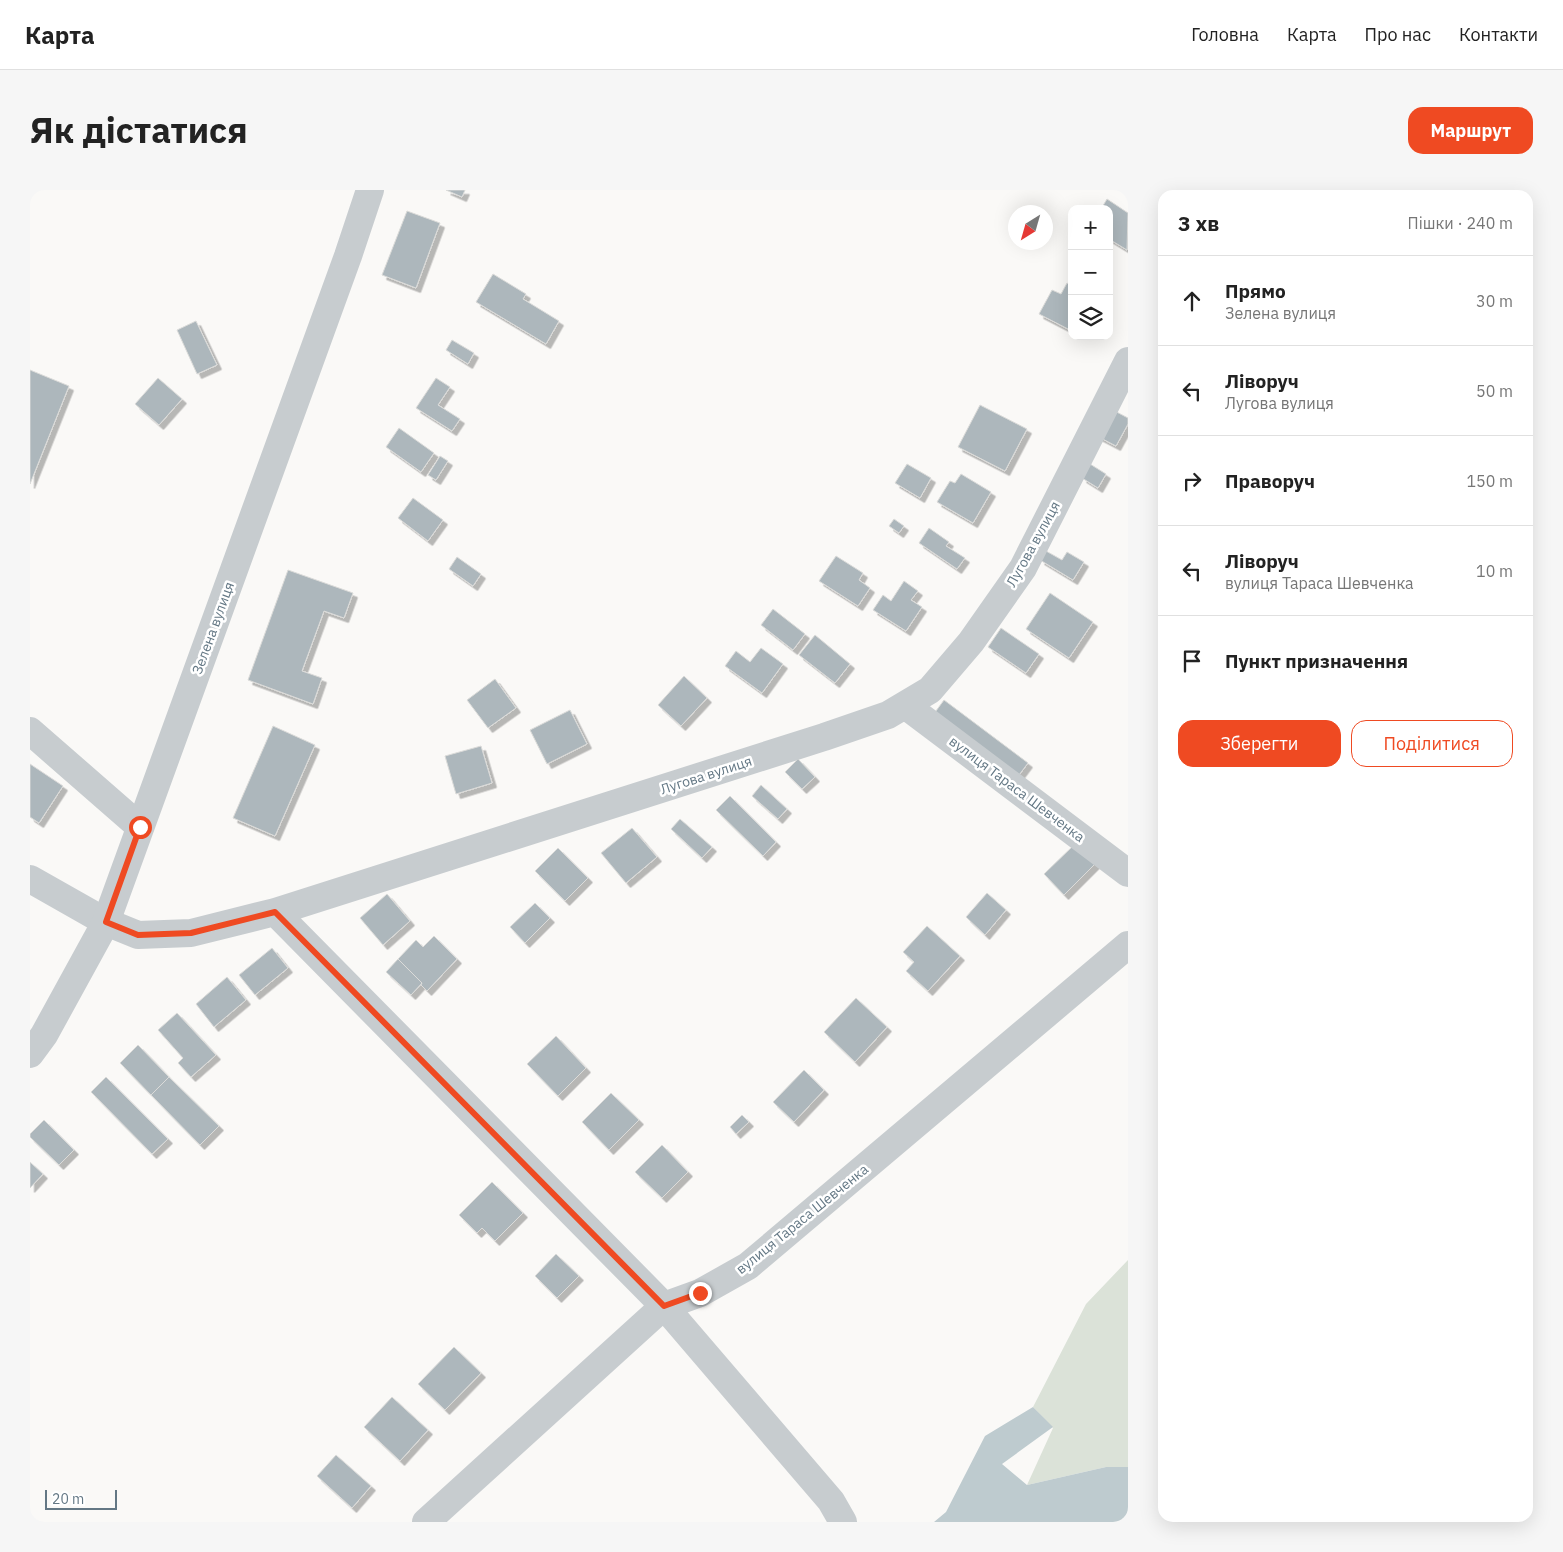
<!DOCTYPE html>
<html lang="uk">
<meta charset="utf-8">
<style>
:root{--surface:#fff;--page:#f6f6f6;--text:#222;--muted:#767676;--line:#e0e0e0;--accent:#ef4a22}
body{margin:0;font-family:"IBM Plex Sans",sans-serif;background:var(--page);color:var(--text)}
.controls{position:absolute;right:15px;top:15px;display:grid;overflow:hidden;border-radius:10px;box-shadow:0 5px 20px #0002}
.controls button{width:45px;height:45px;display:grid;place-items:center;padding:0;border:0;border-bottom:1px solid var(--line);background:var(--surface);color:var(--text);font:25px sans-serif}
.compass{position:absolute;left:978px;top:15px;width:45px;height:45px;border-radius:50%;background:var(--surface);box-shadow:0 5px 20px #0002;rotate:217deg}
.scale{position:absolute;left:15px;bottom:12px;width:72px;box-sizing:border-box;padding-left:5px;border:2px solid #637784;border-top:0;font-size:14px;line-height:18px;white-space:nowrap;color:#637784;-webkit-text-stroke:4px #fff;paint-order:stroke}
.stop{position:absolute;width:15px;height:15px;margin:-11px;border:4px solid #ef4a22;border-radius:50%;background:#fff}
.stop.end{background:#ef4a22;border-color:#fff;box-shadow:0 1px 5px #0008}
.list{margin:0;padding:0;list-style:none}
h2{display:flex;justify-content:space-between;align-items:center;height:65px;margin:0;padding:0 20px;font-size:21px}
h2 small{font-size:16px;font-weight:400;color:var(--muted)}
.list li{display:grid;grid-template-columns:32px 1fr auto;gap:15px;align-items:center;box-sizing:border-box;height:90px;padding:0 20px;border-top:1px solid var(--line)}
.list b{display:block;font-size:19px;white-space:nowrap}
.list p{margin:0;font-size:16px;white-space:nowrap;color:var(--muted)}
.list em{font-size:16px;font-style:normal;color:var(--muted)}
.actions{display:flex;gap:10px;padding:15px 20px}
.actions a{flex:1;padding:11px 0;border:1px solid var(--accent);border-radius:15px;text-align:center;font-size:18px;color:var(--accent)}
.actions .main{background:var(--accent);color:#fff}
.icon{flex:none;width:28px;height:28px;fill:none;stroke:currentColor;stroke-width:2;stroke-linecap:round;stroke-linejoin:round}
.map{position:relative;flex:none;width:1098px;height:1332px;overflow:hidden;border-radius:15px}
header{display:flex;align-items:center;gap:30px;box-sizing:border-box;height:70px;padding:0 25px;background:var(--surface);border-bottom:1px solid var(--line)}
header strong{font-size:24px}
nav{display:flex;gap:28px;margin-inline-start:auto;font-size:18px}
.intro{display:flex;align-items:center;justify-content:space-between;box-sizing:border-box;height:120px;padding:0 30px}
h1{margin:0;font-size:35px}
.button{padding:12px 22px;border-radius:15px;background:var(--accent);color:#fff;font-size:18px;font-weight:700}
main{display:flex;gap:30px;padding:0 30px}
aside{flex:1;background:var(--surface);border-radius:15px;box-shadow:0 5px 20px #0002}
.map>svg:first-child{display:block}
.green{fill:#dbe2d8}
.water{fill:#becbcf}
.building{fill:#adb7bc;stroke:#dbdbd9;filter:url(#shadow)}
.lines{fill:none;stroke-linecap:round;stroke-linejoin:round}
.minor{stroke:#c7cccf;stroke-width:28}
.tertiary{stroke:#c7cccf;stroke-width:28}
.route{stroke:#ef4a22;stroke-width:6}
.labels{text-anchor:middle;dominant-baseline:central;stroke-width:5;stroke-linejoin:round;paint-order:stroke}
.street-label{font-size:14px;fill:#637784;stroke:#fff}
</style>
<header>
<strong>Карта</strong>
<nav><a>Головна</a><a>Карта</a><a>Про нас</a><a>Контакти</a></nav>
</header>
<div class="intro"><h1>Як дістатися</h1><a class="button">Маршрут</a></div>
<main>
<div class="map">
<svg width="1098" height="1332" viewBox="0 0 1098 1332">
<defs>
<filter id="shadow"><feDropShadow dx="4.5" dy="4.5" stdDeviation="0" flood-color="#0004"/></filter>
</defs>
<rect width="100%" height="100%" fill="#faf9f7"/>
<path class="green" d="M1098 1070V1277H1076L997 1295 1023 1238 1003 1217 1056 1114Z"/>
<path class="water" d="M1003 1217 1023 1237 972 1274 997 1295 1076 1277H1098V1332H904L916 1322 955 1246Z"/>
<path class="building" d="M416 0H435L432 7Z
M1077 9 1098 23 1097 60 1079 49V19H1071Z
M377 21 410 33 386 98 352 85Z
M463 84 496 104 493 109 529 131 516 154 446 112Z
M1037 93 1042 96V141L1009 124 1022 100 1031 104Z
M166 131 187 175 167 184 147 140Z
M422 150 444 163 438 174 416 160Z
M0 180 39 196 0 294Z
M128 188 152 209 129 235 105 214Z
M406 188 420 197 408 215 430 229 422 241 386 218Z
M950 215 997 239 975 281 928 257Z
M1079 218 1098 228V234L1086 256 1065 245Z
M369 238 404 263 391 282 356 257Z
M410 266 418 271 406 290 398 285Z
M877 274 901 288 890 308 865 293Z
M1060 274 1076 284 1068 298 1052 288Z
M931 284 961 302 943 333 907 312 920 291 925 293Z
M383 308 413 330 398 351 368 328Z
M864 329 874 336 869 343 859 336Z
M899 338 919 352 916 356 935 368 927 379 889 353Z
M1016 361 1032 370 1037 362 1054 372 1043 390 1010 370Z
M806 366 833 383 829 390 840 398 828 416 789 391Z
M427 367 451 384 443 396 419 379Z
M258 380 323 403 314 428 294 421 272 481 292 488 283 514 218 490Z
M874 391 888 401 881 410 892 417 876 441 843 420 853 405 861 411Z
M1020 403 1063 432 1039 468 996 439Z
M743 419 775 444 763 460 731 435Z
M971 438 1009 464 996 483 958 457Z
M785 445 820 474 805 493 769 465Z
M731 458 753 474 732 503 695 476 706 461 720 472Z
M654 486 677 508 651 536 628 515Z
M465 489 486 518 458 538 437 510Z
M914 510 998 573 986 589 903 525Z
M540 520 557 554 517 574 500 540Z
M243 536 285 555 245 646 203 628Z
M451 556 462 593 426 604 415 566Z
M768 569 785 587 772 599 755 582Z
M0 574 33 596 9 633 0 627Z
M731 595 757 619 748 629 722 606Z
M700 606 746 652 733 666 686 620Z
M650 629 682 657 672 668 641 639Z
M602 638 627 667 596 693 571 663Z
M1045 654 1065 674 1034 705 1014 684Z
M528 658 558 688 535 711 505 681Z
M957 703 976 720 955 745 936 727Z
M357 704 380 731 353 755 330 728Z
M505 713 520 728 495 753 480 737Z
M897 736 930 766 898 801 876 781 884 772 873 762Z
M404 746 427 769 397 801 391 795 392 793 368 769 386 750 393 757Z
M242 758 258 778 225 805 209 785Z
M368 769 392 793 381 805 356 782Z
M197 787 216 810 184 837 166 814Z
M826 808 857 837 825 872 794 842Z
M147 823 186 865 161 887 148 873 153 868 128 840Z
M526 846 556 878 528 906 497 874Z
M108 855 139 887 121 905 90 873Z
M774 880 794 900 764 932 743 912Z
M76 887 138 949 122 964 61 902Z
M139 887 189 936 170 955 121 905Z
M581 903 609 930 579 960 552 932Z
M712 925 719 932 706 944 700 937Z
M14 930 44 960 29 975 0 947V944Z
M632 955 658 982 632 1008 605 982Z
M0 972 13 984 0 998Z
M462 992 493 1023 465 1051 452 1038 447 1043 429 1025Z
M526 1064 549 1086 527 1108 505 1086Z
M424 1157 451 1183 415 1220 388 1194Z
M362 1207 398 1240 370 1271 334 1237Z
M306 1265 341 1296 322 1318 287 1286Z"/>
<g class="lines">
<path class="minor" d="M875 515 1098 683
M0 541 110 637
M0 689 76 732 108 745 161 743 245 722 794 547 858 525 900 500 941 452 993 378 1098 171
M245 722 634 1116 801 1311 813 1332
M396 1332 634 1116 670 1103 718 1076 1098 755"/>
<path class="tertiary" d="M0 864 14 845 76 732 318 66 340 0"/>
</g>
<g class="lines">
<path class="route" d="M110 637 76 732 108 745 161 743 245 722 634 1116 670 1103"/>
</g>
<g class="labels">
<g class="street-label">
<text transform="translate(1003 354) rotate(-61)">Лугова вулиця</text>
<text transform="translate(183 438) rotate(-70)">Зелена вулиця</text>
<text transform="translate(676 585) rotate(-18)">Лугова вулиця</text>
<text transform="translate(987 599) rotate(37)">вулиця Тараса Шевченка</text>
<text transform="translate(772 1029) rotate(-39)">вулиця Тараса Шевченка</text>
</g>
</g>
</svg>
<div class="controls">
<button>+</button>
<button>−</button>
<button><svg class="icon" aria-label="layers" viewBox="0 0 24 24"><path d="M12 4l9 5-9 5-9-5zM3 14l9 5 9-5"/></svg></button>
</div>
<svg class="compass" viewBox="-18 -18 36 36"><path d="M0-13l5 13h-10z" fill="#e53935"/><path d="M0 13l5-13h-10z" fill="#767676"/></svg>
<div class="scale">20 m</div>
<div class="stop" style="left:110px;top:637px"></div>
<div class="stop end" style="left:670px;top:1103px"></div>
</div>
<aside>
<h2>3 хв<small>Пішки · 240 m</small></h2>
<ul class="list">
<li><svg class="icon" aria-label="ahead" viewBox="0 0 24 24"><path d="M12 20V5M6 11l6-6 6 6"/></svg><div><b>Прямо</b><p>Зелена вулиця</p></div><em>30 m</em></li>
<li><svg class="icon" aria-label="left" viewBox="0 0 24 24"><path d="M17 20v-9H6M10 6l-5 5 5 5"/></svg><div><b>Ліворуч</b><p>Лугова вулиця</p></div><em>50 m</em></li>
<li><svg class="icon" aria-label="right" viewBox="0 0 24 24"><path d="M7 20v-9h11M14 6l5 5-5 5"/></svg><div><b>Праворуч</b></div><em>150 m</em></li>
<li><svg class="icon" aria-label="left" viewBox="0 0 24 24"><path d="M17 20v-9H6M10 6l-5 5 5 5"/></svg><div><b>Ліворуч</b><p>вулиця Тараса Шевченка</p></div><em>10 m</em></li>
<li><svg class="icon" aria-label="arrive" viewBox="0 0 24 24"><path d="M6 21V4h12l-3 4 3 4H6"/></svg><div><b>Пункт призначення</b></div></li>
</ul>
<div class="actions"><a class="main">Зберегти</a><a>Поділитися</a></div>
</aside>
</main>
